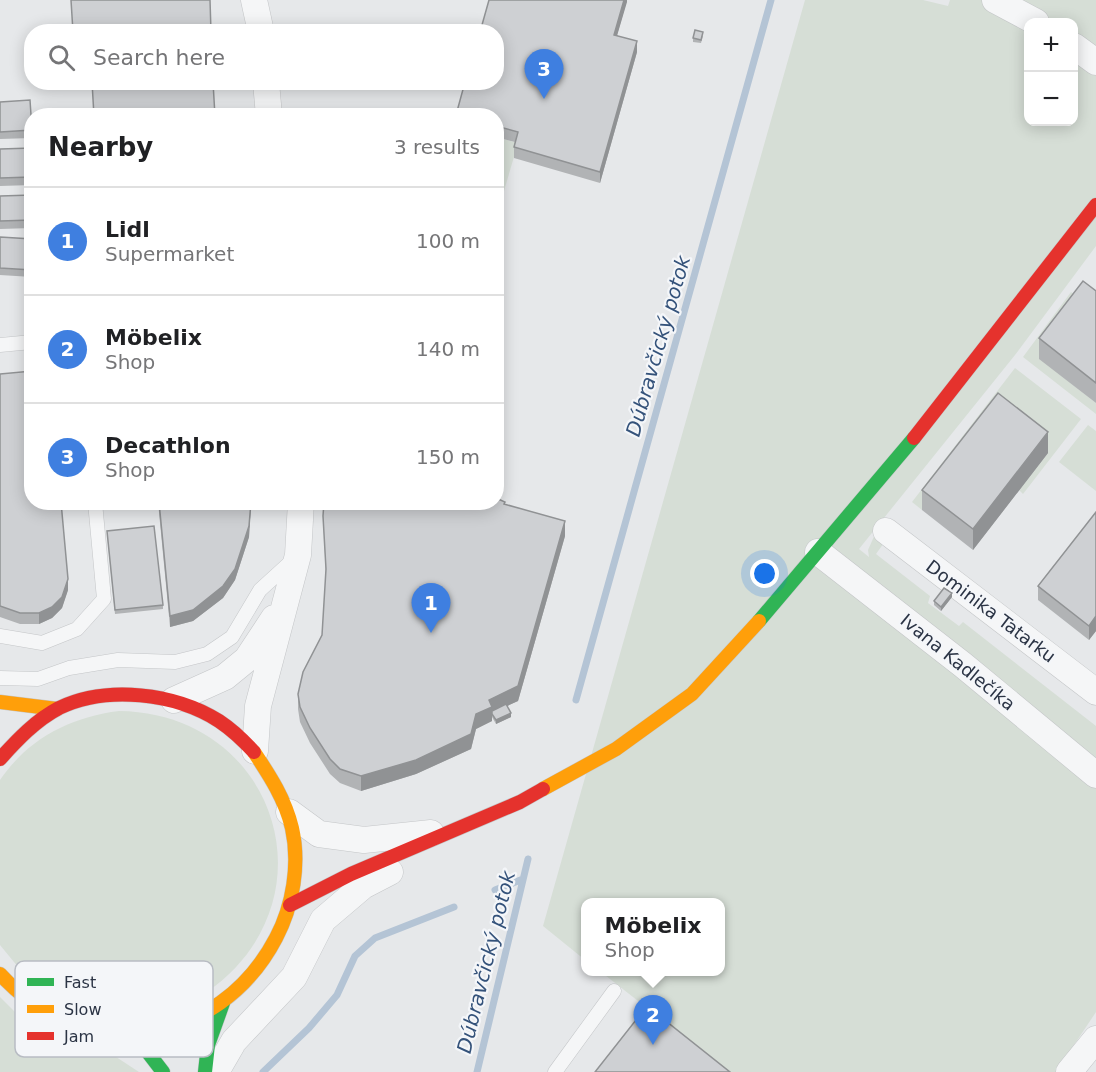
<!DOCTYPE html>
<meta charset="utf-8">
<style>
:root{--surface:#fff;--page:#f6f6f6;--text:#202124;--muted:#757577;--line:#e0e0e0;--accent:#6c737f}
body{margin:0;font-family:"DejaVu Sans",sans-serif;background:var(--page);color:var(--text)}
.controls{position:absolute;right:18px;top:18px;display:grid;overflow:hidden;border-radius:12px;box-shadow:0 3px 15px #0003}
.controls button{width:54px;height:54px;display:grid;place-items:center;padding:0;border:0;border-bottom:2px solid var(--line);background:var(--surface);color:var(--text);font:30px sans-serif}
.you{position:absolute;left:765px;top:574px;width:21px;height:21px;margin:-15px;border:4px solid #fff;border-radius:50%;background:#1a73e8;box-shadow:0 0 0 9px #1a73e833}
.badge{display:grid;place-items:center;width:39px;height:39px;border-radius:50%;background:var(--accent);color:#fff;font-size:20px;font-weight:700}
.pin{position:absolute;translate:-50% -50px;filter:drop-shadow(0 2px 3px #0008)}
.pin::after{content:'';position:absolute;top:32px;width:21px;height:18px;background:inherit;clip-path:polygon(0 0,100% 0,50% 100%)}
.popup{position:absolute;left:581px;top:898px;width:144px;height:78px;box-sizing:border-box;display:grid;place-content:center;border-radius:12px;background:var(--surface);filter:drop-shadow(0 2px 4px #0005);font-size:20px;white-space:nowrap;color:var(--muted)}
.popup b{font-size:22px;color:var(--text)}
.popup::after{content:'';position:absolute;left:50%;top:100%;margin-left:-12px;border:12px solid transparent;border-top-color:var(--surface)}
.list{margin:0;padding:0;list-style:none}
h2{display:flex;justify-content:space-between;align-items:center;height:78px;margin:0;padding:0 24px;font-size:26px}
h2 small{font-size:20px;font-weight:400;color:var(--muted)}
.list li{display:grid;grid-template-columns:39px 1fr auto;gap:18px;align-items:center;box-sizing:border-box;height:108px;padding:0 24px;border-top:2px solid var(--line)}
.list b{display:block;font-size:22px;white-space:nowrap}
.list p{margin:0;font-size:20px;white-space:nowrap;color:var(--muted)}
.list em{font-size:20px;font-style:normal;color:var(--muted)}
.icon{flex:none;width:33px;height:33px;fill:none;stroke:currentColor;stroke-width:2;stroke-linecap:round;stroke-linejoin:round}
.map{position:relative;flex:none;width:1096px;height:1072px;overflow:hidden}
.search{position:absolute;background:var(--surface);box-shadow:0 3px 15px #0003;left:24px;top:24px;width:480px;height:66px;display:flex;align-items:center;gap:15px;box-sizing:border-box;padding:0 21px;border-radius:24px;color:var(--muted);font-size:22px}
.panel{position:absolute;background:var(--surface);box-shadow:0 3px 15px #0003;left:24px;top:108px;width:480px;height:402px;border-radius:24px}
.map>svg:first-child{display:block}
.green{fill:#d6ded6;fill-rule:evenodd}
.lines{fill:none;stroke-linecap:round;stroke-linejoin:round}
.stream{stroke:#b4c4d5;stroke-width:7}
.lane-casing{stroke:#c4c6c8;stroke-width:15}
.street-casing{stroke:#c4c6c8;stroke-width:27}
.fast-casing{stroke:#c4c6c8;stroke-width:15}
.slow-casing{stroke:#c4c6c8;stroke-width:15}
.jam-casing{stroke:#c4c6c8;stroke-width:15}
.lane{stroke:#f5f6f7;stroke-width:14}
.street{stroke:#f5f6f7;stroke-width:26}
.fast{stroke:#30b455;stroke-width:14}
.slow{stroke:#ff9f0a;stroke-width:14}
.jam{stroke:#e5322d;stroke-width:14}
.wall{fill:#b1b3b5}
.shaded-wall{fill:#909294}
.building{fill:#ced0d3;stroke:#909294;stroke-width:1.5}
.labels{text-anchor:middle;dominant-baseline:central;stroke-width:4.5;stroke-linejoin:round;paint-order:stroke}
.street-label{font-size:18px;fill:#2b3445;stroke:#f4f6f9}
.water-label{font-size:20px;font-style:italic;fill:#34527a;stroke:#f4f6f9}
.key{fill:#f4f6f9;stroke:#b8bcc3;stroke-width:1.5}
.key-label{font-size:16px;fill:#2b3445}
</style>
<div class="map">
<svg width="1096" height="1072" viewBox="0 0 1096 1072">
<rect width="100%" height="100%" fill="#e6e8ea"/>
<path class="green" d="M805 0H923L948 6 950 0H1096V246L1015 355 859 549 869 557 868 550 876 532 886 540 876 554 930 596 928 603 959 626 963 622 1096 726V1012L1056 1072H729L601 972H720V902H586L585 960 543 926ZM1028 22H1074V122H1028Z
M496 137 518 143 504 191 497 189Z
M1071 292 1083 301 1039 358 1096 403V414L1023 357Z
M1015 368 1081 419 1023 494 1019 490 998 413 922 510 912 502Z
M1088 425 1096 431V491L1059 462Z
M119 711C277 713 337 901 207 992L192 987 176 995 164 1010 146 1013H114L70 1003 23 973 0 945V780C28 739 70 717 119 711Z
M0 997 19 1016 76 1046 104 1049 139 1072H0Z"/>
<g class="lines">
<path class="stream" d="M576 700 771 0
M495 890 523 879
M263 1072 309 1028 337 995 355 956 375 938 454 907
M477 1072 528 859"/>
<g class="lane-casing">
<path id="lane" d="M0 345 32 342
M0 636 42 643 77 629 104 599 95 502
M0 678 38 679 69 668 118 660 175 662 207 654 232 637 260 590 294 559
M555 1072 614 991"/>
</g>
<g class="street-casing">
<path id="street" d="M254 0 261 32
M995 0 1036 22
M1074 46 1096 62
M266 82 269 116
M886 531 1096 692
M818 552 963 665 1096 775
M174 700 225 677 247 659 274 618
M255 751 258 706 298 555 301 502
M289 812 319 834 364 840 431 833
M216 1072 234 1041 294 977 323 920 363 886 390 872
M1069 1072 1096 1039"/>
</g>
<g class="fast-casing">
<path id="fast" d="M759 621 914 438
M133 1033 163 1072
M205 1072 208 1045 223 1003"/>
</g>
<g class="slow-casing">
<path id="slow" d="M0 702 57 709
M543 789 616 749 692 694 759 621
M0 974C84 1066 219 1047 276 938 293 906 300 864 292 828 285 799 270 776 254 752"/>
</g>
<g class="jam-casing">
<path id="jam" d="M914 438 1096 205
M0 759C17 740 36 720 59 708 107 685 175 693 219 721 231 729 244 741 254 752
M290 905 351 874 520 802 543 789"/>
</g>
<use href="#lane" class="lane"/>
<use href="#street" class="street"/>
<use href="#fast" class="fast"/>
<use href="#slow" class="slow"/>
<use href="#jam" class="jam"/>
</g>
<path class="wall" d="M627 0 617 35 637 52 600 183 514 158V147L515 142 496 137V116H456L465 82Z
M703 36 701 43 693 42V38Z
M0 102 32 124V138L0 139Z
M32 148V185L0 186V149Z
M32 195V228L0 229V196Z
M0 237 32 239V277L0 275Z
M1096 291V403L1039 359V338Z
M0 374 68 590 62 608 52 618 39 624H20L0 617Z
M1048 453 973 550 922 510V490Z
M158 502H251L249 537 235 580 223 598 193 621 170 627Z
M505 504 565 536 518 701 507 706 511 717 496 724 492 717V721L476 729 471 749 416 774 361 791 340 783 330 774 310 743 300 722 298 709V694L322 635 326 575 323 516Z
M1096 512V631L1089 640 1038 600V586Z
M107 534 163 605V609L115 614Z
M952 597 941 611 934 605V601Z"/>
<path class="shaded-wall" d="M624 0H627V2L614 46V35Z
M637 41V52L600 183V172Z
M1048 432V453L973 550V529Z
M251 502 249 537 235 580 223 598 193 621 170 627V616Z
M565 521V536L518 701 492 713V721L476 729 471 749 416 774 361 791V776L476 714 489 700Z
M68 579V590L62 608 52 618 39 624V613Z
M952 593V597L941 611V607Z
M1096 616V631L1089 640V626Z
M511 713V717L496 724V720Z"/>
<path class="building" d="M71 0H210L211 32H73Z
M489 0H624L614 35 637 41 600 172 514 147 518 132 496 126V116H459L456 115 465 82H496V32H480Z
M695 30 703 32 701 40 693 38Z
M92 82H213L215 116H94Z
M30 100 32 130 0 132V102Z
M32 148V177L0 178V149Z
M32 195V220L0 221V196Z
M0 237 32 239V270L0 268Z
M1083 281 1096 291V383L1039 338Z
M32 371V502H61L68 579 62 597 52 607 39 613H20L0 606V374Z
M998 393 1048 432 973 529 922 490Z
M496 498 505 502 504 504 565 521 518 686 489 700 492 707 476 714 471 734 416 760 361 776 340 769 330 759 310 728 300 707 298 694 303 672 322 635 326 569 323 516 324 502H496Z
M159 502H251L249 526 235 569 223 586 193 610 170 616Z
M1096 512V616L1089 626 1038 586Z
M154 526 163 605 115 610 107 531Z
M944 588 952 593 941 607 934 601Z
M506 704 511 713 496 720 492 714V711Z
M647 1006 730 1072H595Z"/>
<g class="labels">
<g class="street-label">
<text transform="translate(991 611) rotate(37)">Dominika Tatarku</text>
<text transform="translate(958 662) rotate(39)">Ivana Kadlečíka</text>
</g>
<g class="water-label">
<text transform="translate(658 346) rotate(-74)">Dúbravčický potok</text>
<text transform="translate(486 962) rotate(-76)">Dúbravčický potok</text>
</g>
</g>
<rect x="15" y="961" width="198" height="96" rx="9" class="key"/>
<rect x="27" y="978" width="27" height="8" fill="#30b455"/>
<rect x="27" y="1005" width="27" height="8" fill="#ff9f0a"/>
<rect x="27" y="1032" width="27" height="8" fill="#e5322d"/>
<g class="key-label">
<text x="64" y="988">Fast</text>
<text x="64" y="1015">Slow</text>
<text x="64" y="1042">Jam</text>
</g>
</svg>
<div class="controls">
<button>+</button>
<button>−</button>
</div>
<div class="you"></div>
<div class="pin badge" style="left:431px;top:633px;background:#3f7fe0">1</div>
<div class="pin badge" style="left:653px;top:1045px;background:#3f7fe0">2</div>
<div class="popup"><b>Möbelix</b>Shop</div>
<div class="pin badge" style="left:544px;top:99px;background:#3f7fe0">3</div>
<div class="search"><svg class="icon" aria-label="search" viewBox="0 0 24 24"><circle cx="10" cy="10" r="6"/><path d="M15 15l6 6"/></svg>Search here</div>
<section class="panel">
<h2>Nearby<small>3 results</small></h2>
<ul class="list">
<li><span class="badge" style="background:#3f7fe0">1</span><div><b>Lidl</b><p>Supermarket</p></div><em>100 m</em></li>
<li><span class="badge" style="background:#3f7fe0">2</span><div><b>Möbelix</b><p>Shop</p></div><em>140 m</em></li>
<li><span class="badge" style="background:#3f7fe0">3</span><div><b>Decathlon</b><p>Shop</p></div><em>150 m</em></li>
</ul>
</section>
</div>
